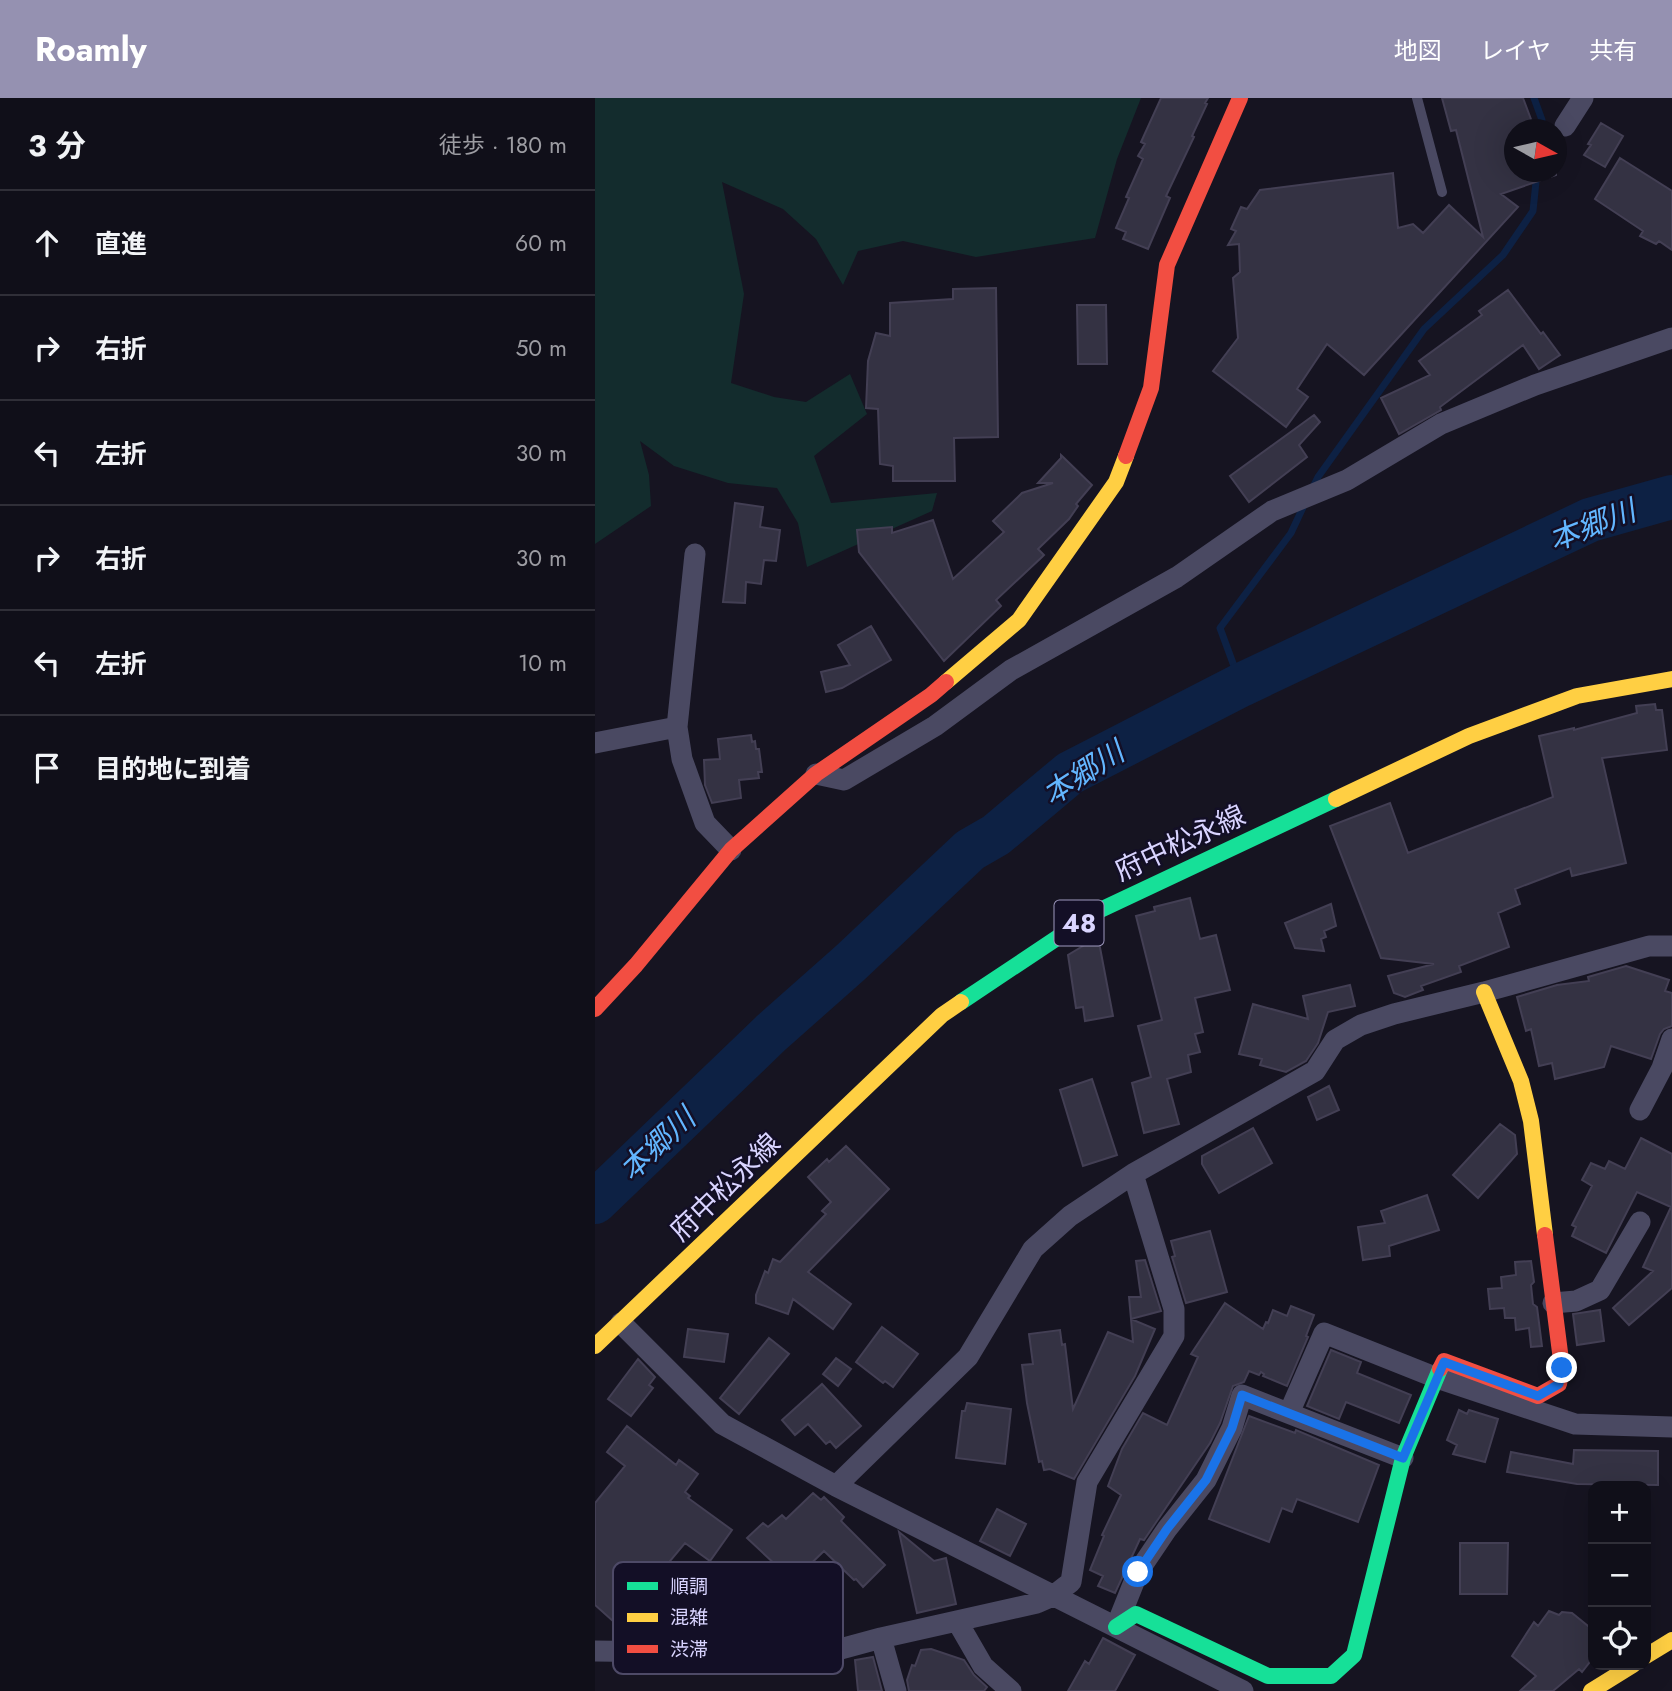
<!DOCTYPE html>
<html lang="ja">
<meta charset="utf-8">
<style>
:root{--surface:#100f19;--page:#191822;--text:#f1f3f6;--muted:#9c9ca2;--line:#302f38;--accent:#9591b1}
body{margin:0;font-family:Jost,"Noto Sans JP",sans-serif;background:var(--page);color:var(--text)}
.controls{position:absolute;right:21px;bottom:21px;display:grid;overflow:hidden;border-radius:14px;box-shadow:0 7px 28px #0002}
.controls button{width:63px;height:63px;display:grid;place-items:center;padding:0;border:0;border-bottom:2px solid var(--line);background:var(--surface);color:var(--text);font:35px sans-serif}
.compass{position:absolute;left:909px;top:21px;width:63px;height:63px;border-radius:50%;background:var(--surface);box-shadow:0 7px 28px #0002;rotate:98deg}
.stop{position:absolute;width:21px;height:21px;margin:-16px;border:5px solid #1a73e8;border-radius:50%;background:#fff}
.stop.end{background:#1a73e8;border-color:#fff;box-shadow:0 2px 7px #0008}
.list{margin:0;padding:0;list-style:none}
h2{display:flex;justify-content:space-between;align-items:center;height:91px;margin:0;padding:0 28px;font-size:30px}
h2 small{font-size:23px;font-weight:400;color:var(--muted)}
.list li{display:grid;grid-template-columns:46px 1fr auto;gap:21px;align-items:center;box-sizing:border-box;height:105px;padding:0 28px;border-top:2px solid var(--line)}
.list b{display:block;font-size:26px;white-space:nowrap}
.list em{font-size:23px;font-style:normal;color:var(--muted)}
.icon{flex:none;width:38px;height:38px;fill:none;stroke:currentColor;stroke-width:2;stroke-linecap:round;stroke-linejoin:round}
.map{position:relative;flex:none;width:1077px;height:1593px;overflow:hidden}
header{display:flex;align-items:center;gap:42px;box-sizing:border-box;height:98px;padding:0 35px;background:var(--accent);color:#fff}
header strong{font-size:33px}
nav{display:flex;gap:38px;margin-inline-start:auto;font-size:24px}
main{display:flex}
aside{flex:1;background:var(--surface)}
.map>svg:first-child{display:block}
.green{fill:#132c2d}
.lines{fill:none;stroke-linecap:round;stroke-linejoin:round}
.stream{stroke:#0d2144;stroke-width:7}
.river{stroke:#0d2144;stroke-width:44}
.building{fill:#343243;stroke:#433f54;stroke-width:2}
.lane{stroke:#4a4962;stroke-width:10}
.street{stroke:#4a4962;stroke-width:21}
.fast{stroke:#16e098;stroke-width:16}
.slow{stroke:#ffcf43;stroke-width:16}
.jam{stroke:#f24e42;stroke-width:16}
.route{stroke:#1a73e8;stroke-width:9}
.labels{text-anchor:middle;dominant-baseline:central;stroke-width:5;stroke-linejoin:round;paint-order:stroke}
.shield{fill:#130f26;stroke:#9e99be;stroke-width:2}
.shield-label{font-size:26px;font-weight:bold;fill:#d9d4ff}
.street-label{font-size:28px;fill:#d9d4ff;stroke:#130f26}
.water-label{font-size:30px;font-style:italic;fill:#62b6ff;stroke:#130f26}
.key{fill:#130f26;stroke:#4e4a67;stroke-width:2}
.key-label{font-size:19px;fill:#d9d4ff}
</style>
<header>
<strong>Roamly</strong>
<nav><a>地図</a><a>レイヤ</a><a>共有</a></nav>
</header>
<main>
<aside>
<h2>3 分<small>徒歩 · 180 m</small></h2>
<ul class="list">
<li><svg class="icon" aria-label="ahead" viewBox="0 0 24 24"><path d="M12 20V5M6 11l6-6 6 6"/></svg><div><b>直進</b></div><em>60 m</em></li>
<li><svg class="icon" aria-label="right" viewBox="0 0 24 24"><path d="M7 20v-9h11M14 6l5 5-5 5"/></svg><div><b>右折</b></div><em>50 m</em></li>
<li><svg class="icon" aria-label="left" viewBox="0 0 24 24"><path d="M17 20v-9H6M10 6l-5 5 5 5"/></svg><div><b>左折</b></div><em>30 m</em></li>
<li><svg class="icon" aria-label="right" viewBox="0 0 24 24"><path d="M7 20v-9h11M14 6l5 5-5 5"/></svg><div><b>右折</b></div><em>30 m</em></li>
<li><svg class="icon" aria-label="left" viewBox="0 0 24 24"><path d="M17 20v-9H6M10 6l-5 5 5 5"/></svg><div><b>左折</b></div><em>10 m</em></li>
<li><svg class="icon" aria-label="arrive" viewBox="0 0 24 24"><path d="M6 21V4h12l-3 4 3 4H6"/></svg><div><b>目的地に到着</b></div></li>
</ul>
</aside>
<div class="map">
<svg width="1077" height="1593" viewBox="0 0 1077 1593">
<rect width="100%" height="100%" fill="#161421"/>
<path class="green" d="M0 0H546L522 61 500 140 381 159 308 143 263 153 248 187 221 141 188 111 127 84 149 196 136 285 179 299 211 304 255 276 272 316 219 358 236 405 342 395 337 413 212 469 203 425 182 390 133 385 79 368 45 343 54 377 56 408 0 446Z"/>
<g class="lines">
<path class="stream" d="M939 0 947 22 946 32
M718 389 723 379 829 231 908 157 938 113 942 74
M646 587 625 530 696 435 711 403"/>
<path class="river" d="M0 1104 176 935 255 865 375 752 401 737 475 675 646 587 995 422 1077 399"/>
</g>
<path class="building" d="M566 0H613L610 5 612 6 597 38 599 39 571 98 575 100 553 151 528 141 531 134 521 130 534 100 531 99 548 61 543 58 550 46 546 44Z
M847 0H928L940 32H920V74H961V77L906 96 923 109 769 277 732 246 702 291 713 299 691 329 618 273 643 240 638 180 645 174 644 146 633 147 641 133 636 131 646 109 652 111 665 92 798 75 803 130 818 126 828 135 854 107 888 139 861 32 856 33Z
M1006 25 1028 38 1010 69 989 57 996 47 993 46Z
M1025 60 1077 93V152L1064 143 1061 146 1045 138 1048 133 1000 101Z
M401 190 403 339 359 340 360 383H298V368L285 366 283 311 271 310 273 263 281 235 295 238V205L358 201V191Z
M913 192 946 236 948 234 965 257 944 271 928 247 845 309 846 312 804 336 786 300 835 277 824 263 887 217 884 213Z
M482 207H511L512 266H483Z
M719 317 725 324 704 347 712 359 654 404 635 378Z
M466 357 497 387 481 406 483 408 474 421 443 451 449 457 447 459 401 502 406 508 349 563 264 454 262 432 297 429V435L338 422 358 481 409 434 398 423 427 395 458 385H443L466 360Z
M140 405 168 409 165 429 185 432 181 463 169 462 166 486 151 484 150 505 128 504Z
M276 528 296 562 247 590 231 594 226 574 255 567 243 547Z
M1060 606 1061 612H1067L1072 652 1007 660 1031 765 977 778 975 770 920 791 925 806 903 815 914 849 864 868 866 874 826 888 828 892 810 899 799 895 793 878 839 866 786 860 735 728 795 705 813 755 958 699 944 638 979 630V632L1042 615 1041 608Z
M156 637 157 644 160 643 161 651H164L167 674H163L164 680 144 682 146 700 117 705 110 687 109 662 125 661 123 641Z
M595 800 605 841 621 837 635 892 600 900 608 934 600 936 605 954 593 957 596 974 572 981 584 1026 549 1035 537 985 556 979 543 928 567 922 541 818 560 813 559 809Z
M736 806 741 828 729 833 731 839 726 841 729 853 700 850 690 825Z
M503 839 518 918 490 923 488 909 481 910 473 857Z
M1031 868 1074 882 1070 893 1077 895V928L1069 931 1065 936 1056 961 1016 948 1009 969 960 981 957 965 944 968 936 931 931 933 922 899 962 887 994 883 993 879Z
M755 887 760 908 733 914 723 945 711 963 691 974 665 967 667 961 644 956 658 906 713 921 708 898Z
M497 981 522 1057 488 1068 465 992Z
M734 988 744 1012 722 1022 713 999Z
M905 1026 920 1037 922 1056 883 1100 858 1077Z
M658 1030 677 1065 624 1095 607 1066V1058Z
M1046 1040 1077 1056V1190L1034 1227 1018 1210 1058 1173 1048 1169 1076 1109 1042 1094 1011 1155 977 1138 981 1129 977 1127 997 1088 987 1082 996 1065 1010 1071 1014 1063 1030 1071Z
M251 1048 294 1091 213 1174 256 1206 238 1231 198 1201 193 1216 161 1205V1197L170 1173 173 1175 178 1161 185 1164 231 1116 227 1113 236 1104 213 1079 232 1061 234 1064Z
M832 1097 844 1132 794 1148 795 1158 768 1162 763 1129 790 1125 786 1113Z
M615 1133 632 1194 591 1205 577 1159 580 1158 576 1143Z
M550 1162 566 1213 536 1221 534 1199H546L541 1163Z
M936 1163 939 1184 936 1187 938 1206 942 1209 947 1248 936 1249 934 1230 921 1232 920 1220H910L909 1210 895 1211 893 1191 907 1190 906 1179 921 1177 920 1164Z
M630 1205 668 1231 671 1224 673 1225 678 1212 692 1218 696 1208 719 1217 711 1238 713 1239 692 1288 668 1278 669 1276 666 1274 664 1277 654 1273 649 1284 638 1288 625 1325 615 1345 549 1442 545 1441 520 1495 503 1488 508 1478 495 1472 509 1438 507 1437 526 1397 513 1388 527 1351 548 1315 572 1327 603 1259 596 1256Z
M1005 1212 1009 1243 982 1247 978 1216Z
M536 1221 560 1231 540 1278 479 1381 455 1371 449 1372 447 1363 444 1364 432 1305 427 1267 438 1266 434 1236 465 1232 467 1247 470 1246 478 1311 513 1234 538 1244Z
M287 1229 323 1256 298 1289 290 1283 288 1285 261 1264Z
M93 1231 133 1236 129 1264 89 1259Z
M174 1240 194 1256 144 1316 125 1300Z
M736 1252 766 1264 762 1275 816 1297 804 1325 751 1304 744 1321 712 1308Z
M241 1260 256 1271 243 1288 228 1276Z
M43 1261 60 1279 54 1287 58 1290 36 1318 13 1301Z
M227 1286 266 1328 241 1350 235 1343 231 1346 213 1326 200 1337 187 1322Z
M372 1305 416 1311 410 1366 361 1360 367 1313H370Z
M864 1312 872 1316 874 1312 903 1321 890 1364 858 1356 862 1347 852 1342Z
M654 1318 700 1335 701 1332 784 1367 763 1424 702 1401 697 1414 687 1410 674 1444 614 1421Z
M32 1328 81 1367 84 1362 103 1376 90 1394 95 1398 93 1400 137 1432 115 1463 90 1445 49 1494 56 1499 28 1532 0 1507V1405L30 1368 12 1354Z
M979 1352 1063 1353V1387L982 1386 912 1374 916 1354 978 1366Z
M218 1395 226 1402 229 1399 249 1419 246 1423 290 1467 268 1489 261 1481 259 1482 229 1453 198 1483 152 1440 168 1425 173 1429 187 1417 191 1421Z
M402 1411 431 1426 415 1458 385 1443Z
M304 1434 339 1463 351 1460 361 1506 322 1515Z
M865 1445H913L912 1496H865Z
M954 1513 964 1517 967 1514 977 1515 998 1532V1560L987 1574 984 1571 958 1593H925L941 1578 917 1558 939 1524 943 1528Z
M508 1540 540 1557 520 1593H473L490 1563 494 1566Z
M336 1551 369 1562 379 1577 392 1589 389 1593H314L312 1582 317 1567 320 1568 326 1552Z
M278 1559 287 1593H263L260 1562Z"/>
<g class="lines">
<path class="lane" d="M822 0 847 94"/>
<path class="street" d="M970 28 988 0
M100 456 82 629 87 661 110 725 136 752
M0 645 82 629
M221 676 249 682 340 628 416 572 582 479 677 413 752 382 846 326 940 287 1077 240
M1045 1012 1067 970 1077 941
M958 1205 981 1203 1005 1192 1045 1124
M26 1225 127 1326 241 1388 648 1593
M694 1315 729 1235 842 1280 980 1326 1077 1329
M241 1388 373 1259 438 1151 475 1118 538 1076 720 973 740 942 766 927 799 916 889 894 1054 848H1077
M362 1523 388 1568 416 1593
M521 1529 543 1474 572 1431 611 1382 637 1330 647 1297 808 1360
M286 1540 301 1593
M0 1553 227 1556 286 1540 442 1505 458 1498 476 1484 492 1384 579 1238V1211L538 1076"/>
<path class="fast" d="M366 904 501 814 741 701
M521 1529 541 1516 673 1578H736L759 1557 808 1360 845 1271"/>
<path class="slow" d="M351 584 424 522 521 384 531 358
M741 701 874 638 982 598 1077 581
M889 894 926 983 936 1023 950 1137
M0 1248 347 917 366 904
M1051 1558 1077 1542
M996 1593 1038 1567"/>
<path class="jam" d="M531 358 556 290 572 167 645 0
M0 911 41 867 136 752 221 676 336 597 351 584
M845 1271 849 1263 943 1298 964 1286 967 1270 950 1137"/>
</g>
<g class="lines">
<path class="route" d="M543 1474 572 1431 611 1382 637 1330 647 1297 808 1360 849 1264 943 1298 964 1286 967 1270"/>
</g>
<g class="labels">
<rect class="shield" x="459.5" y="802.5" width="49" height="45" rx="5"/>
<g class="shield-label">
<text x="484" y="825">48</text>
</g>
<g class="street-label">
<text transform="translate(585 745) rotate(-25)">府中松永線</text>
<text transform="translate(130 1089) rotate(-44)">府中松永線</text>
</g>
<g class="water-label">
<text transform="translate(997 427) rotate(-21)">本郷川</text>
<text transform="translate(488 675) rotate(-33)">本郷川</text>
<text transform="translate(62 1046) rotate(-43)">本郷川</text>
</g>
</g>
<rect x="18" y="1464" width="230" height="112" rx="10" class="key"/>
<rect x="32" y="1484" width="31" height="8" fill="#16e098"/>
<rect x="32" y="1515" width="31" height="9" fill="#ffcf43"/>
<rect x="32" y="1547" width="31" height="8" fill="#f24e42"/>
<g class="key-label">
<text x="75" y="1495">順調</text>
<text x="75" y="1526">混雑</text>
<text x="75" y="1558">渋滞</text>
</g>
</svg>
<div class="controls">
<button>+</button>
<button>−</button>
<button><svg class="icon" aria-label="locate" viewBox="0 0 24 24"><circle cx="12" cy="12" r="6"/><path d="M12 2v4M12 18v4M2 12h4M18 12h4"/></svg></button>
</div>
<svg class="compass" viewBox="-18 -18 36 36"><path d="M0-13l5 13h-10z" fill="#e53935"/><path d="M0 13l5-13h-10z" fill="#9c9ca2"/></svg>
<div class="stop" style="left:543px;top:1474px"></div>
<div class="stop end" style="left:967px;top:1270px"></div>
</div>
</main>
